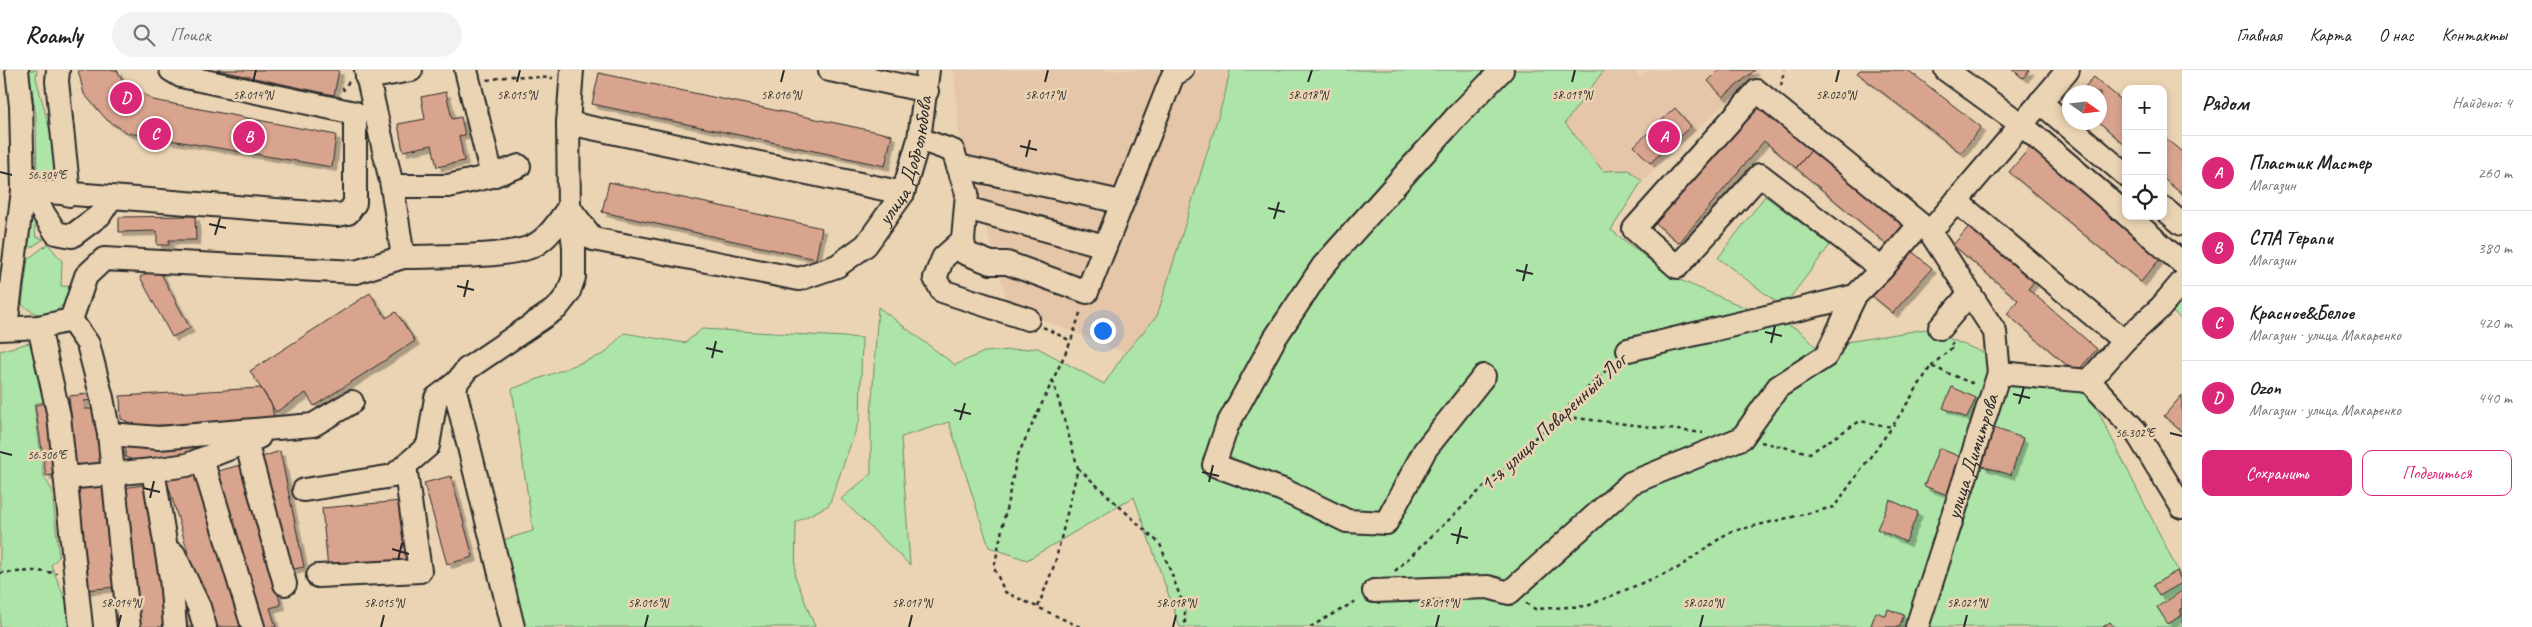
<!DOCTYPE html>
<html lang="ru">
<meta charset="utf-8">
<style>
:root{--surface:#fff;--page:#f2f2f2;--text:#222;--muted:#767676;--line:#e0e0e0;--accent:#db2777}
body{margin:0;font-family:Caveat,sans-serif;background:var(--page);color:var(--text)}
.controls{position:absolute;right:15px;top:15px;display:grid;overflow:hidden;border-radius:10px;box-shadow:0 2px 8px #0003}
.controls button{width:45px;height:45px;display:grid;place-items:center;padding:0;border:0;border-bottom:1px solid var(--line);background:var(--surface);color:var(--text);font:25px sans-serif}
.compass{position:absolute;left:2062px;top:15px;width:45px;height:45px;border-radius:50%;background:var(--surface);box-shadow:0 2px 8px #0003;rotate:104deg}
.you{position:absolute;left:1102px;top:260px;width:18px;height:18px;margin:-12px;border:4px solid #fff;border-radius:50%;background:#1a73e8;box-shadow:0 0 0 8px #1a73e833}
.badge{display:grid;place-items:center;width:32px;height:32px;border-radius:50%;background:var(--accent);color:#fff;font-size:16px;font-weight:700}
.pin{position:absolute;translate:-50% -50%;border:2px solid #fff;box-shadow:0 1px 5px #0006}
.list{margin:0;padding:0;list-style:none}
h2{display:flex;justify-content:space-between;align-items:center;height:65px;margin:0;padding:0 20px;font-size:21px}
h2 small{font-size:16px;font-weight:400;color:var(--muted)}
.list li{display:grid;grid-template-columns:32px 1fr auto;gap:15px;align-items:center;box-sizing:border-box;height:75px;padding:0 20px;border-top:1px solid var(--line)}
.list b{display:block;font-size:19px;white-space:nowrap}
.list p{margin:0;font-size:16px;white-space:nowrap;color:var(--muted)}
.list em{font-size:16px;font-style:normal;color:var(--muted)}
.actions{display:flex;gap:10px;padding:15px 20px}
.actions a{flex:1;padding:11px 0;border:1px solid var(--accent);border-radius:10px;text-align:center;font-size:18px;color:var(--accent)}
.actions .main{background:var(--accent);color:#fff}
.icon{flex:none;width:28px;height:28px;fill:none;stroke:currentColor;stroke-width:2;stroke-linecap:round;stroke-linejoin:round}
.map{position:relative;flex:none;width:2182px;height:557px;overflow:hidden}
header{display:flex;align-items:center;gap:30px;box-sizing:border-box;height:70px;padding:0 25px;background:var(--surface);border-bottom:1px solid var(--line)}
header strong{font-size:24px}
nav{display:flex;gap:28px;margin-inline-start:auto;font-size:18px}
.search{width:350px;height:45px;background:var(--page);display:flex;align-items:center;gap:12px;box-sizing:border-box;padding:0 18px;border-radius:28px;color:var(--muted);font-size:19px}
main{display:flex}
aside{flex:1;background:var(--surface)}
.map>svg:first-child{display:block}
.built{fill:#e5c6a8}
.green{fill:#ade5a9;stroke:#6c886a}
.building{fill:#d9a48e;stroke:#2b2b2b;filter:url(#shadow)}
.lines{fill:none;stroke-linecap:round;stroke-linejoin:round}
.minor-casing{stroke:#2b2b2b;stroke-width:26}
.path{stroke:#2b2b2b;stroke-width:2.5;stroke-dasharray:4 4;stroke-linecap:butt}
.minor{stroke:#ead4b3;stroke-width:22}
.ticks{fill:none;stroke:#2b2b2b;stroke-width:2}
.labels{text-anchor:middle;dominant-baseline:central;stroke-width:5;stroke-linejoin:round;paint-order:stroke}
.street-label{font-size:21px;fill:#2b2b2b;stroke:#ead4b3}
.ticks-label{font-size:12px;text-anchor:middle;fill:#2b2b2b;stroke:#ead4b3;stroke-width:5;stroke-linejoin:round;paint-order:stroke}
</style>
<header>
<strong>Roamly</strong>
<div class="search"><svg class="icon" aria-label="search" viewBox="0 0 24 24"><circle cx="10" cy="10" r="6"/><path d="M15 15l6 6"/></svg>Поиск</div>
<nav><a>Главная</a><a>Карта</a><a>О нас</a><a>Контакты</a></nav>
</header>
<main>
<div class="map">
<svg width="2182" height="557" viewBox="0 0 2182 557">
<defs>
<filter id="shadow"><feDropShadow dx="4.5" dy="4.5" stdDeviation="0" flood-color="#0004"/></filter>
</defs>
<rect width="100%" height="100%" fill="#ead4b3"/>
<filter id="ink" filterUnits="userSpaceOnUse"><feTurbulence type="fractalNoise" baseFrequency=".02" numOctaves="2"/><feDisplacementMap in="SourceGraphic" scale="10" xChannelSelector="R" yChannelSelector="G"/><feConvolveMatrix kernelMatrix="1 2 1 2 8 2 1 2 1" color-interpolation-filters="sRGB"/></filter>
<g filter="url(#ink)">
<path class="built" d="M954 0H1230L1225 24 1157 246 1125 283 1009 236 959 63Z
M1604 0H1636L1639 8 1648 0H1761L1642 111 1629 100 1603 101 1565 53Z"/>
<path class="green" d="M29 0H37L36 8 62 106 57 114 37 112 36 46Z
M1230 0H1604L1565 53 1603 101 1629 100 1642 111 1611 160 1670 206 1799 260 1816 277 1926 259 2091 327 2182 509V557H1180L1134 427 1027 490 989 477 949 352 901 367 910 495 841 429 871 404V346L878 237 955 295 984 282 1038 278 1104 314 1125 283 1157 246 1225 24Z
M1765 126 1830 175 1783 237 1718 188Z
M31 136C36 147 34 156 36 167L44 169 27 180Z
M48 174 62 191 61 216 74 217C64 240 44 256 22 234L28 189Z
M2182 223V248L2181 249 2168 238Z
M702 259 862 268 860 348 829 435 796 452 795 506 815 557H516L496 472 533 461 512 319 604 284 624 263 685 273Z
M29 273 37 281 46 331 34 334 44 407 52 420 59 487 51 495 71 543 72 557H0V281Z"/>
<path class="building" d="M78 0H117L122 9 153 30 336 65 332 97 128 63 107 50 84 24Z
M217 0H339L334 25Z
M1719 0H1755L1723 27 1708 11Z
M1860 0H1908L1981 57 1961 83 1857 3Z
M2013 0H2030L2023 8Z
M599 3 892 65 885 96 592 34Z
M2094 7 2126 34V76L2099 52 2100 22H2080Z
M446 22 452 49 461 47 465 65 459 66 464 91 437 97 432 75 403 81 398 54 425 49 421 27Z
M1758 29 1814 77 1796 98 1764 71 1679 173 1655 153Z
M1675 38 1691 56 1650 93 1634 76Z
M2163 66 2182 82V124L2163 108Z
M2032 75 2163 185 2141 212 2009 102Z
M1814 77 1908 155 1890 177 1796 98Z
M609 112 822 158 816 189 602 142Z
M195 146 196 170H169V175H157V161L119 162V147Z
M1973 152 2038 207 2028 219 2097 279 2076 303 2007 244 2018 230 1953 175Z
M1909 179 1932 198 1893 243 1871 225Z
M158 198 190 258 172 267 140 207Z
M370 223 386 248 396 242 415 271 314 336 306 323 276 342 250 301Z
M1952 317 1976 328 1967 348 1943 338Z
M261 318 272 335 274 351 138 356 121 349 120 326Z
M99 323 100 329 84 331 85 339H102L107 397H75L69 326Z
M2182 325V362L2164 346Z
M53 332 61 404 46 406 35 335Z
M1994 358 2023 368 2011 405 1982 396Z
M212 369 214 376 160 393 136 391 125 387V377Z
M1939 378 1965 389 1950 426 1924 416Z
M280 381 304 497 289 500 262 387Z
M240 395 281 535 270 538 276 557H259L215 402Z
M198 401 244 557H210L167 411Z
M451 406 473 487 447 494 424 413Z
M150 414 170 557H137L123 418Z
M106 416 116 517 85 520 75 419Z
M1890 430 1918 442 1906 472 1877 459Z
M402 431 407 492 328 499 322 438Z
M2177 501 2182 513 2159 526 2153 515Z
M2182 521V538L2180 539 2182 545 2168 554 2157 537Z
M1888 539 1904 545 1899 557H1877L1871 555 1876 542 1886 546Z
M197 540 201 557H184L181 541Z
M2110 552 2114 557H2103Z"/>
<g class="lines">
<g class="minor-casing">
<g id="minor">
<path d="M58 0 57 11 69 125"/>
<path d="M830 0 927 21"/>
<path d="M1946 0 2022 55 2126 144"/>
<path d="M367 8 411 0"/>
<path d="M2040 32 2126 105"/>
<path d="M568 53 903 123"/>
<path d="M919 69 953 81 967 123 963 170 965 183 991 193H1007L1087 222 1173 5 1182 0"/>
<path d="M958 96 1121 132"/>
<path d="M492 106 519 96"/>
<path d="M392 116H448L492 106 466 0"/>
<path d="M23 120 338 145 348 143 355 133V43L181 6 171 0"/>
<path d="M39 121 40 138 56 163 72 166 100 145 111 128"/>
<path d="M1956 131 2124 271"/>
<path d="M966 138 1105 176"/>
<path d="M2163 138 2182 154"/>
<path id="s1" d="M570 139 593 169 799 209 837 196 866 175 903 123 919 69 928 0"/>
<path d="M2128 146 2182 193"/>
<path d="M1920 154 1882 199 1760 105 1677 197 1634 159 1757 21 1930 162 1995 262 1999 303"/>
<path d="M1930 162 2068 0"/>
<path d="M963 170 943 188 935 208 942 221 1028 249"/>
<path d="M403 187C434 186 507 188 533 176 549 168 559 151 569 137"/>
<path d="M71 250 88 274 102 328 109 364 129 557"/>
<path d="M6 257 23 120 21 36 17 0"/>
<path d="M39 257 59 346 81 557"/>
<path d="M1940 258 1970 223"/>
<path d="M0 259 39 257 71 250 86 206 104 189 356 202 403 187 392 116 366 0"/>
<path d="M1628 280 1855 226"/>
<path d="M1484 306 1425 380 1386 453 1347 451 1283 420 1214 395 1227 356 1275 268 1323 196 1458 45 1502 0"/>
<path d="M2089 311 2135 360 2182 437"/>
<path d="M2089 311 2124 271 2161 237 2182 212"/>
<path d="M109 364 159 368 313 355 352 332"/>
<path d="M246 372 285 514"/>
<path d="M202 389 259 367"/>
<path d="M153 400 187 395 202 389 253 557"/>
<path d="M66 408 153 400 171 508 175 557"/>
<path d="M304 420 393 406 428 376 436 328 457 312"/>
<path d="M174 484 199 537 205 557"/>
<path d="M318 506 420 501 405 396"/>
<path d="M1374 521 1488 517 1509 523 1631 413 1742 368 1778 317 1826 286 1855 226 1882 199"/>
<path d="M513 557 455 320 457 312 467 299 557 238 568 224 574 207V177L569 137 568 53 572 0"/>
<path id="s2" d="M1917 557 1999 303 2089 311"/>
</g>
</g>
<path class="path" d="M487 10 512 6 553 8
M1781 16 1784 0
M344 21 343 18 349 12
M1043 257 1071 271
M1931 296 1954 276 1951 273
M1558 346 1703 363
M1761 372 1810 383 1860 351 1892 357 1931 296 1971 313 1976 311
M1078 398 1160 474 1185 539V557
M1395 501 1614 293
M0 503 34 501 57 503
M1526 533 1535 539 1587 536 1678 498 1729 462 1834 437 1892 357
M1038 537 1055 493 1078 398 1053 311
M1080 557 1005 522 994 498 1017 387 1071 271 1081 240
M1310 557 1358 530"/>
<use href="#minor" class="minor"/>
</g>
</g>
<path class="ticks" d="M253 12 256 0M517 12 520 0M781 12 784 0M1045 12 1048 0M1308 12 1312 0M1572 12 1575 0M1836 12 1839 0M1020 76 1037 80M1026 87 1030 70M0 102 12 105M1268 138 1285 142M1274 149 1279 132M209 154 226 158M215 165 220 148M1516 200 1533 204M1523 211 1527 194M457 216 474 220M464 227 468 210M1765 262 1782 266M1771 273 1775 256M706 278 723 282M712 288 716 271M2013 324 2030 328M2019 334 2024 317M954 340 971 344M960 350 965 333M2170 363 2182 366M0 382 12 385M1202 402 1219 406M1209 412 1213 395M143 418 160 422M150 428 154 411M1451 464 1468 468M1457 474 1461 457M392 479 409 484M398 490 402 473M118 557 121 545M381 557 384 545M645 557 648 545M909 557 912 545M1173 557 1176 545M1436 557 1439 545M1700 557 1703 545M1964 557 1967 545"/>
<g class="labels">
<g class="street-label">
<text stroke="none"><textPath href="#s1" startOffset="419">улица Добролюбова</textPath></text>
<text transform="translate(1553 352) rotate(-43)">1-я улица Поваренный Лог</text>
<text stroke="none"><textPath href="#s2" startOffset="179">улица Димитрова</textPath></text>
</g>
</g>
<g class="ticks-label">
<text x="253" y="29">58.014°N</text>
<text x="517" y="29">58.015°N</text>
<text x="781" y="29">58.016°N</text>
<text x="1308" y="29">58.018°N</text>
<text x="1836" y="29">58.020°N</text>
<text x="1045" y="29">58.017°N</text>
<text x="1572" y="29">58.019°N</text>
<text x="47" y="109">56.304°E</text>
<text x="2135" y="367">56.302°E</text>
<text x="47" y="389">56.306°E</text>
<text x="121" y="537">58.014°N</text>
<text x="384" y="537">58.015°N</text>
<text x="648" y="537">58.016°N</text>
<text x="912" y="537">58.017°N</text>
<text x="1176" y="537">58.018°N</text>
<text x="1439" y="537">58.019°N</text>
<text x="1703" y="537">58.020°N</text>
<text x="1967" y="537">58.021°N</text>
</g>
</svg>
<div class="controls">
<button>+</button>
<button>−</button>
<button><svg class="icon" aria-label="locate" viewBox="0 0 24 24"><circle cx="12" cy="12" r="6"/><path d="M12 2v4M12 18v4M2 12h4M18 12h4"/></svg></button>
</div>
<svg class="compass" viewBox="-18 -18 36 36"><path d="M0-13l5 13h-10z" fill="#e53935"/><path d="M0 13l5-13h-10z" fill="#767676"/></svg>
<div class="you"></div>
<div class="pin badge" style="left:1664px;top:67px">A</div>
<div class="pin badge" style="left:249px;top:67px">B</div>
<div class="pin badge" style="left:155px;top:64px">C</div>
<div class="pin badge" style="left:126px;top:28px">D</div>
</div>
<aside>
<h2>Рядом<small>Найдено: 4</small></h2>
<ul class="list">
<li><span class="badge">A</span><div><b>Пластик Мастер</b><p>Магазин</p></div><em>260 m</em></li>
<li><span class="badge">B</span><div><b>СПА Терапи</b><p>Магазин</p></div><em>380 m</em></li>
<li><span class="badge">C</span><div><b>Красное&amp;Белое</b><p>Магазин · улица Макаренко</p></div><em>420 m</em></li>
<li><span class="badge">D</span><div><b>Ozon</b><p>Магазин · улица Макаренко</p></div><em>440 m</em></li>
</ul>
<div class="actions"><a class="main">Сохранить</a><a>Поделиться</a></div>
</aside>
</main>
